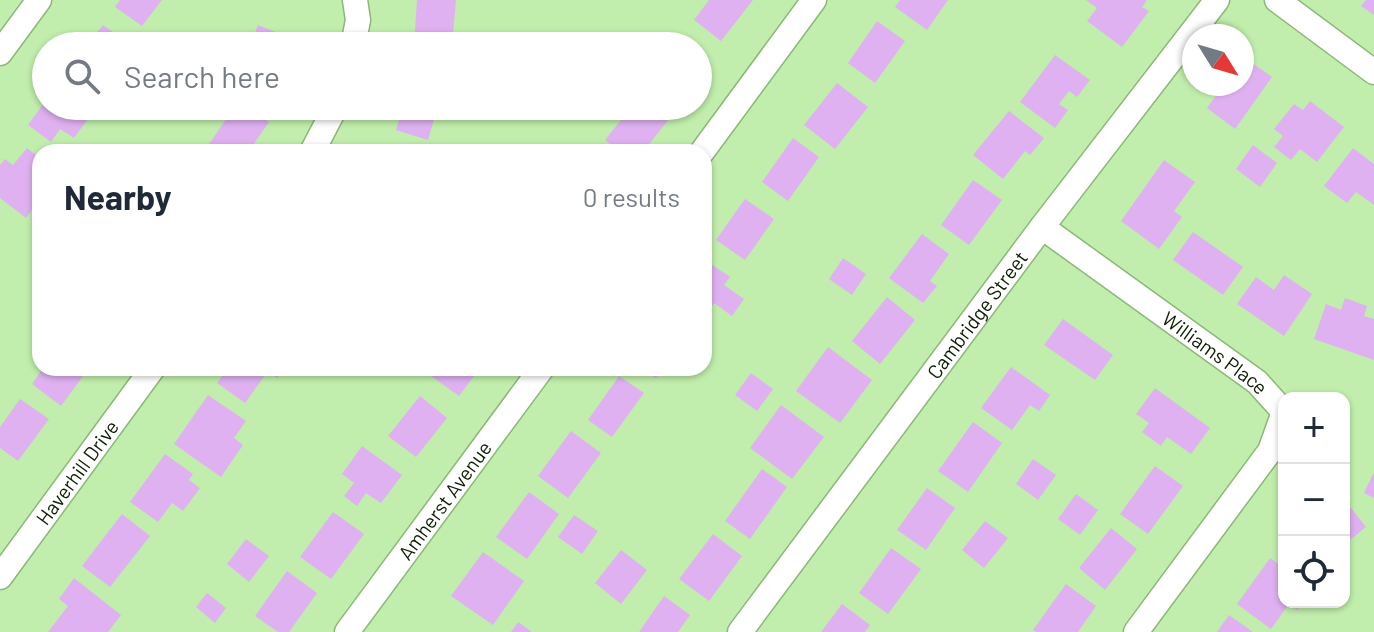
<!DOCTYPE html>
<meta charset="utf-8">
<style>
:root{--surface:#fff;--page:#f6f6f7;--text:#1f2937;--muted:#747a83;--line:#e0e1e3}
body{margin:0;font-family:Barlow,sans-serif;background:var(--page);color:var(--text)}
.controls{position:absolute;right:24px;bottom:24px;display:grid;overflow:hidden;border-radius:16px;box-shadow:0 2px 6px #0004}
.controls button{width:72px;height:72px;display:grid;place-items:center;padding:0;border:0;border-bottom:2px solid var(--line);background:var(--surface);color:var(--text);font:40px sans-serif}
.compass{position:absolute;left:1182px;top:24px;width:72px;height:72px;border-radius:50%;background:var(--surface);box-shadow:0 2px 6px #0004;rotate:127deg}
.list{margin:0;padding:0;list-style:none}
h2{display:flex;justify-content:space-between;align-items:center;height:104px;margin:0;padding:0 32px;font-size:34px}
h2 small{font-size:26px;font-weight:400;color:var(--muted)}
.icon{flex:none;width:44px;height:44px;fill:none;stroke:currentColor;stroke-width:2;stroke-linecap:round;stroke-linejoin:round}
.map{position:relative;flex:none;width:1374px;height:632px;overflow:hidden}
.search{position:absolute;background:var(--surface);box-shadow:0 2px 6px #0004;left:32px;top:32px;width:680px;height:88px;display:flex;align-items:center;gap:20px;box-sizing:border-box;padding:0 28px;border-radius:44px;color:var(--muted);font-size:30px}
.panel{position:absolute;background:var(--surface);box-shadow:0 2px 6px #0004;left:32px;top:144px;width:680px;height:232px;border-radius:24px}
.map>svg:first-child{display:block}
.building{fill:#dfb1f1}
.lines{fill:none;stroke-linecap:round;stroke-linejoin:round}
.minor-casing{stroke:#8cb778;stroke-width:27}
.minor{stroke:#fff;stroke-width:24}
.labels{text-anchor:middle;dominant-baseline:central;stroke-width:7;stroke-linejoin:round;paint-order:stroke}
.street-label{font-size:20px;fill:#0c1d05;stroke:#c1eeac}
</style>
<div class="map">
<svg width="1374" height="632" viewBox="0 0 1374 632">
<rect width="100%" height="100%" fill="#c1eeac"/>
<path class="building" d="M120 0H162L142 26 115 7Z
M417 0H456L452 46H414Z
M709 0H753L721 41 694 20Z
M900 0H948L927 30 895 7Z
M1086 0H1147L1142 7 1149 11 1122 47 1087 21 1097 8Z
M1366 0H1374V15L1361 6Z
M877 21 905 41 875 83 848 63Z
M103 25 129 44 127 46H87Z
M258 25 298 41 296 46H250Z
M677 34 692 46H667Z
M1055 55 1090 80 1077 97 1069 91 1059 104 1068 110 1055 128 1020 102Z
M1244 57 1272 77 1235 129 1207 108 1224 84H1242Z
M837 83 868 107 835 149 804 125Z
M46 100V106H82L78 112 88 119 74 138 60 129 51 142 28 125Z
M1310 101 1344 127 1317 162 1300 149 1291 160 1274 147 1283 136 1274 129 1294 104 1303 110Z
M235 106H246L269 122 248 152H215L207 147Z
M403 106H438L428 140 396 130Z
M632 106H653L669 119 643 152H621L605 140Z
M1009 111 1044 138 1030 155 1025 151 1003 179 973 155Z
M793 138 819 157 788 201 762 182Z
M1253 145 1277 163 1260 187 1236 169Z
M27 148 40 158V178L37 183 40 185V199L26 218 0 198V165L5 159 13 165Z
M1353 148 1374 164V205L1356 192 1347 203 1324 186Z
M1164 160 1195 182 1174 211 1182 217 1159 249 1121 221Z
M973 180 1002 200 969 245 941 225Z
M745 199 774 219 745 260 716 240Z
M1193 232 1243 267 1223 295 1173 260Z
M922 234 949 254 930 281 937 286 923 303 889 278Z
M843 258 866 274 852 295 829 279Z
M704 259 730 277 724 285 744 299 732 316 714 303 704 317Z
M1284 275 1312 294 1284 336 1237 304 1256 277 1274 290Z
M887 297 915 320 880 364 852 341Z
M1345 298 1367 306 1364 316 1374 319V360L1314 339 1326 304 1341 310Z
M1063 319 1113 355 1095 380 1044 345Z
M828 347 872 380 840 423 796 391Z
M1011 367 1050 395 1039 411 1030 405 1012 430 981 408Z
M43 368H89L61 406 32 384Z
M228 368H284L277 378 268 371 245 403 217 383Z
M438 368H480L459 396 431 376Z
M642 368H663L656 378Z
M751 373 773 389 757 411 735 395Z
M619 376 644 393 612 437 588 420Z
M1155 388 1210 428 1191 454 1167 437 1161 446 1142 432 1149 423 1136 414Z
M208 395 246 421 234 438 243 445 221 477 174 444Z
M420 396 447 418 416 457 388 436Z
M20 399 49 419 18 461 0 448V427Z
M781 405 824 437 792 479 750 448Z
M973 422 1002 443 968 492 938 471Z
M571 431 601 453 568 498 538 476Z
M362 446 402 475 381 503 366 493 357 506 344 496 354 483 342 474Z
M165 454 193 474 189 480 200 488 183 511 172 503 158 522 130 502Z
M1033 459 1056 475 1038 500 1016 484Z
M1155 466 1183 486 1148 534 1120 514Z
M762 469 787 487 750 539 725 521Z
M1374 472V498L1364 493Z
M927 488 955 508 926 550 897 530Z
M529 492 559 514 527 559 496 537Z
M1076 494 1098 510 1080 535 1058 519Z
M1344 499 1366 527 1344 545Z
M333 512 364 534 331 579 300 557Z
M122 514 150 536 110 587 82 566Z
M574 515 598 531 582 554 558 537Z
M985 521 1008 538 984 568 962 550Z
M1111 528 1137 549 1105 590 1079 568Z
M713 534 742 556 709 601 679 579Z
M246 539 269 556 249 582 227 564Z
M891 548 921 569 888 614 859 593Z
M621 550 647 570 621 604 595 583Z
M483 552 524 581 493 625 451 596Z
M1270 558 1284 568V602H1302L1297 610 1289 604 1271 629 1237 604Z
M287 571 317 593 289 632H278L255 616Z
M74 578 121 615 108 632H48L68 606 59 599Z
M1066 584 1096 606 1078 632H1036L1033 630Z
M207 593 226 608 215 623 196 607Z
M664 596 690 615 678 632H639Z
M842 604 870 625 865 632H821Z
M1229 615 1253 632H1217Z
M518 622 532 632H511Z"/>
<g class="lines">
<g class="minor-casing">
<g id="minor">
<path d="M1277 0 1374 72"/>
<path d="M353 46 358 20 355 0"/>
<path d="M0 53 39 0"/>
<path d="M312 152 336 106"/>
<path d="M702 152 814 0"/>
<path id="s1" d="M1042 227 1257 382 1284 412 1270 451 1136 632"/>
<path id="s2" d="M0 577 153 368"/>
<path id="s3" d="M347 632 542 368"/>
<path id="s4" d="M740 632 1042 227 1217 0"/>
</g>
</g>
<use href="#minor" class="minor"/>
</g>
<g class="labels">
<g class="street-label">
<text stroke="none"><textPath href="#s4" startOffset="396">Cambridge Street</textPath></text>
<text stroke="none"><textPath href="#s1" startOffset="214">Williams Place</textPath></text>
<text stroke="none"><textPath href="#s2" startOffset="130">Haverhill Drive</textPath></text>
<text stroke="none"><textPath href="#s3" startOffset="164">Amherst Avenue</textPath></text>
</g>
</g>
</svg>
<div class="controls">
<button>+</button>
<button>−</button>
<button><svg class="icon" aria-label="locate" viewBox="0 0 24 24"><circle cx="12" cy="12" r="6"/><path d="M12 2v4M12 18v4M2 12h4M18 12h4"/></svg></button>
</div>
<svg class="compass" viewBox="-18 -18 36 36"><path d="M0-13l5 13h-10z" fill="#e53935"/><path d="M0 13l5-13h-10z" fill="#747a83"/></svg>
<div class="search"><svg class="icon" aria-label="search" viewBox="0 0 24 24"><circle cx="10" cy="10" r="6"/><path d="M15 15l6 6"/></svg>Search here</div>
<section class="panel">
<h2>Nearby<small>0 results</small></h2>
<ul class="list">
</ul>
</section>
</div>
